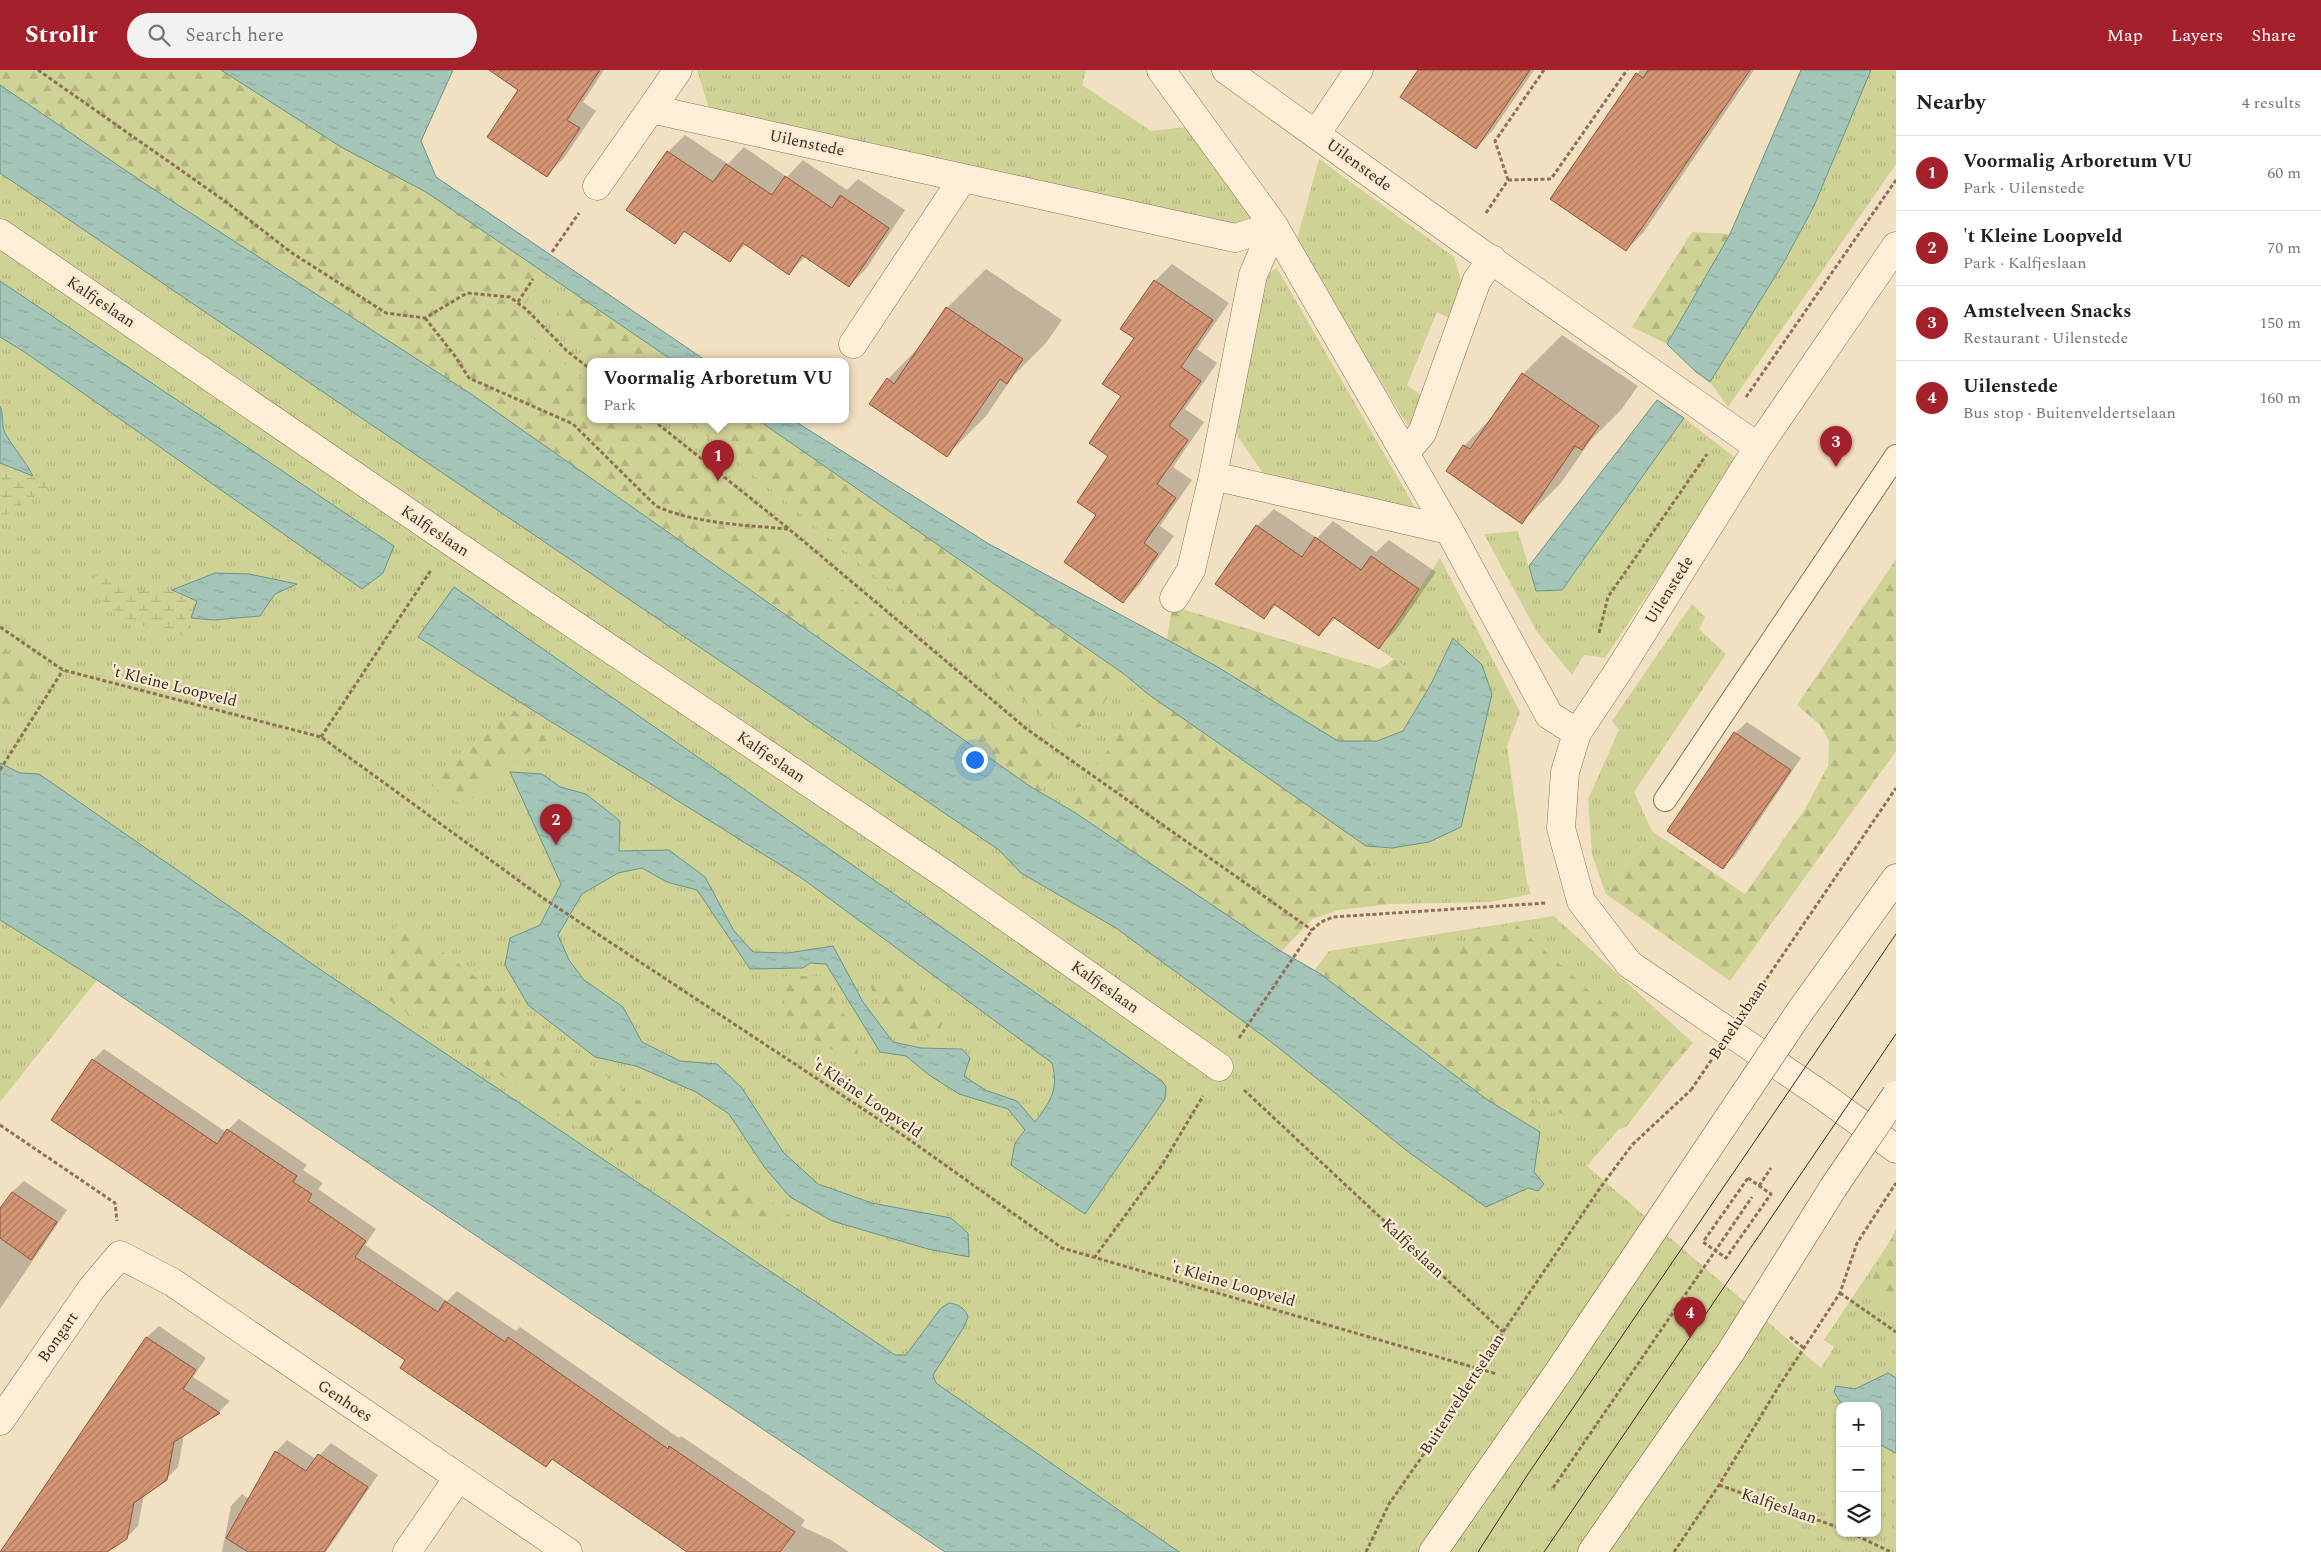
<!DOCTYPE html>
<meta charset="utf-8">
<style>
:root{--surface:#fff;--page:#f2f2f2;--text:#222;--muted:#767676;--line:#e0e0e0;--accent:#a4212c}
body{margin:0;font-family:Spectral,serif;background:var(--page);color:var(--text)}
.controls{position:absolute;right:15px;bottom:15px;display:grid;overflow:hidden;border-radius:10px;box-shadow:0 1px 4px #0004}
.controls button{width:45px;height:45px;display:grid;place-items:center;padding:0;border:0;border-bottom:1px solid var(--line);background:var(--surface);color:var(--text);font:25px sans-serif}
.you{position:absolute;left:974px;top:689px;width:18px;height:18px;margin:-12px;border:4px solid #fff;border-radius:50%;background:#1a73e8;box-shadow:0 0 0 8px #1a73e833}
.badge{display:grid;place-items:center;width:32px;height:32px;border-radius:50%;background:var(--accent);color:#fff;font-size:16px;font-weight:700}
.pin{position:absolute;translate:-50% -41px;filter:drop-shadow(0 1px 2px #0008)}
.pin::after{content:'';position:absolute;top:26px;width:18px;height:15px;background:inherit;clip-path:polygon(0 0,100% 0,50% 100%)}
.popup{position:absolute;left:587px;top:288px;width:262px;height:65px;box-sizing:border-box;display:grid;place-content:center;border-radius:10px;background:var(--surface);filter:drop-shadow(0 1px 4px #0005);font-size:16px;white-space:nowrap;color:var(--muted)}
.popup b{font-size:19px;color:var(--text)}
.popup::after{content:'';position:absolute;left:50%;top:100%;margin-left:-10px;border:10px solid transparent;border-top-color:var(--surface)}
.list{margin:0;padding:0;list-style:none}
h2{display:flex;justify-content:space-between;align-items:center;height:65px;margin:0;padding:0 20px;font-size:21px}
h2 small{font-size:16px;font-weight:400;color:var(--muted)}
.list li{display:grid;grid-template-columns:32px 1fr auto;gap:15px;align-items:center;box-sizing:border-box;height:75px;padding:0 20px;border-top:1px solid var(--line)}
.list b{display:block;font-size:19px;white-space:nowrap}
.list p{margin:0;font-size:16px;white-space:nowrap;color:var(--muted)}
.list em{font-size:16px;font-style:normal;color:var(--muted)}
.icon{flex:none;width:28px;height:28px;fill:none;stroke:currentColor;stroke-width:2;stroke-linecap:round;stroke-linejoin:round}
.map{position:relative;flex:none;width:1896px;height:1482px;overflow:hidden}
header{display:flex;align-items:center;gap:30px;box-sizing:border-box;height:70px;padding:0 25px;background:var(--accent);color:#fff}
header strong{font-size:24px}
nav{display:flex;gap:28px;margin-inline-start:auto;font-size:18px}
.search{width:350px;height:45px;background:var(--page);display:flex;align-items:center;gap:12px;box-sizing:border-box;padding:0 18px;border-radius:28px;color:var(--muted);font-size:19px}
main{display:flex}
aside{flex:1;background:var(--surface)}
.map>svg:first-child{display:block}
.grass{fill:url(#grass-tufts)}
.forest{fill:url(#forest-firs)}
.wetland{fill:url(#wetland-marsh)}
.water{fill:url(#water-ripples);stroke:#6b9487}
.shadow{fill:#0003}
.building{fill:url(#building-hatch);stroke:#90563b}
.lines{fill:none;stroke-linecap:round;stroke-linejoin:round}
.service-casing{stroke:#8f7057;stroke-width:24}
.pedestrian-casing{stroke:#8f7057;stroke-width:29}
.minor-casing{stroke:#8f7057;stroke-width:29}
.secondary-casing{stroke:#70513a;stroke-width:29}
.path{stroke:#8f7057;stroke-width:3;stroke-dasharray:4 2.5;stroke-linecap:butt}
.service{stroke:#fceed7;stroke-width:22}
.pedestrian{stroke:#fceed7;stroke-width:28}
.minor{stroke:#fceed7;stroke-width:28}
.secondary{stroke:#fceed7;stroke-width:28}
.tram{stroke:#3d2a1d;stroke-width:1}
.secondary-bridge-casing{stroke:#70513a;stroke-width:29;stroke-linecap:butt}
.path-bridge{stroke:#8f7057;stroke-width:3;stroke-dasharray:4 2.5;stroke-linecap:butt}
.secondary-bridge{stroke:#fceed7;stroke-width:28}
.labels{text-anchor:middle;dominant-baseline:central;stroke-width:4.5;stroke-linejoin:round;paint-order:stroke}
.street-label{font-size:16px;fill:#3d2a1d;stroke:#f9ebd3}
</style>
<header>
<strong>Strollr</strong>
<div class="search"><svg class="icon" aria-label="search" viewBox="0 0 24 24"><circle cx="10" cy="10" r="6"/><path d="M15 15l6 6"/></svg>Search here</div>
<nav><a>Map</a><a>Layers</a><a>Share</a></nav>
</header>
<main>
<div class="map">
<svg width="1896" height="1482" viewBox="0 0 1896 1482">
<defs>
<pattern id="grass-tufts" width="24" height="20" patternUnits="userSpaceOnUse" patternTransform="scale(1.25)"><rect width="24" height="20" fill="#cfd295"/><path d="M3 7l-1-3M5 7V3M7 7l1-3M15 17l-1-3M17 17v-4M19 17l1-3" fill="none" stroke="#b3b480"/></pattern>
<pattern id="forest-firs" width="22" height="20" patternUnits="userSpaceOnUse" patternTransform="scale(1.25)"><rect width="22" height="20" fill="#cfd295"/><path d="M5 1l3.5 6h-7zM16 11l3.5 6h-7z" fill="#b3b480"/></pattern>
<pattern id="wetland-marsh" width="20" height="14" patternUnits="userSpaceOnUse" patternTransform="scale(1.25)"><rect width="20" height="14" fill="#cfd295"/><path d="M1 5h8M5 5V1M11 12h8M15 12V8" fill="none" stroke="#b3b480"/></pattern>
<pattern id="water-ripples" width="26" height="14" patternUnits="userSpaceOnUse" patternTransform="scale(1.25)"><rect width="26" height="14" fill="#a5c5b9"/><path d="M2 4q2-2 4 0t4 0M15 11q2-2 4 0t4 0" fill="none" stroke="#8fa99f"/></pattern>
<pattern id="building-hatch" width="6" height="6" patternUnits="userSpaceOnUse" patternTransform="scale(1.25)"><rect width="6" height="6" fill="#d49575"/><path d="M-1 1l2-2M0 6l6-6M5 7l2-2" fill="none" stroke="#ad7a5f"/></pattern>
</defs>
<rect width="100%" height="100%" fill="#f2e0c2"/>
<path class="grass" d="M0 0H249L682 292H590V350H767L1378 765 1452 568 1431 614 1379 579 1440 488 1520 642 1507 676 1527 813 1531 824 1491 832 1391 834 1385 823 1319 842 1279 884 0 18Z
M697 0H1086L1082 15 1151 61 1187 57 1252 147 1236 154 710 41Z
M1871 0H1896V94L1728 337 1710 312 1784 192 1814 136Z
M1319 89 1454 187 1463 216 1454 250 1437 242 1407 315 1426 328 1417 351 1408 356 1296 173Z
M0 92 1270 959 1329 881 1554 846 1693 973 1587 1096 1821 1298 1834 1277 1824 1270 1896 1162V1319L1879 1307 1855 1319 1866 1336H1840V1463H1877V1345L1896 1358V1482H1147L0 703Z
M1277 198 1417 441 1263 403 1234 361 1265 205Z
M1684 348 1738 390 1605 588 1584 585 1572 605 1537 562 1484 464 1518 461 1536 521 1562 520Z
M1692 534 1705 547 1699 559 1726 584 1634 722 1652 761 1606 824 1592 785 1588 729 1619 660 1612 651Z
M0 850 97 910 0 1032Z"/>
<path class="forest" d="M0 0H221L341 77 426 122 548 203C531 226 518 233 526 263L590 315V350H633L1060 696 1039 722 1031 717 471 324 144 113 0 15Z
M1692 162 1730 164 1667 274 1632 257Z
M574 222 675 292H615L558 247Z
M688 350H758L1124 604 1089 654 1062 662Z
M1896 489V681L1730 911 1606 824 1652 761 1745 824 1805 739 1828 696 1829 671 1820 655 1797 635Z
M1172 536 1380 599 1394 589 1431 614 1403 661 1377 671H1338L1167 569Z
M0 577 27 594 40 612 0 650Z
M1148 624 1366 776 1391 834 1339 840 1312 849 1279 880 1074 742 1066 739Z
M513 640 552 669 505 696 465 737 426 712Z
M398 848 801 1154 714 1149 383 926Z
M1514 853 1605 935 1652 965 1688 977 1626 1057 1599 1065 1530 1026 1540 1062 1489 1031 1319 903 1329 881 1355 882 1407 873 1451 876Z
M783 906H823L855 964 860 995 788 955Z
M867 911 913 913 948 944 935 967 896 964Z
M1896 1159V1244L1869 1216Z"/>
<path class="wetland" d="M0 393 53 413 0 450Z
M94 502 136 521 172 520 198 531 184 566 143 556 105 539Z"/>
<path class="water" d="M221 0H453L421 71 436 107 708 292H675L426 122 341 77Z
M1801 0H1871L1814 136 1784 192 1710 312 1696 302 1667 274 1730 164Z
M0 15 144 113 471 324 1031 717 1074 742 1279 880 1319 903 1489 1031 1540 1062 1534 1102 1544 1114 1538 1121 1528 1118 1486 1137 1411 1084 1270 971 1116 858 1021 803 999 780 0 103Z
M0 211 394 476 383 503 362 519 26 283 0 267Z
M1657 330 1684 348 1562 520 1536 521 1529 496Z
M0 336C4 344 1 355 5 363 13 378 25 390 33 406L0 393Z
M758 350H793L989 474 1216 596 1338 671H1377L1403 661 1431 614 1453 568 1482 595 1492 624 1461 757 1429 772 1392 778 1366 776 1148 624 1124 604Z
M215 503 249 504 297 514 275 524 260 546 214 550 191 548 197 531 172 520Z
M454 517 1162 1011 1166 1017 1165 1029 1085 1144 1011 1095 1015 1073 1025 1060 1008 1039 959 1024 929 1005 906 986 880 982 826 894 810 893 803 898 750 899 697 820 667 812 642 798 618 803 582 824 558 865 569 890 584 910 623 937 642 972 680 991 717 994 742 1018 783 1082 818 1114 872 1133 951 1148 968 1163 969 1187 928 1179 832 1151 790 1127 765 1098 729 1044 696 1022 636 996 595 987 528 935 505 895 510 868 540 855 561 814 510 702 542 704 560 717 586 724 620 751 619 781 669 780 705 807 734 861 753 882 788 883 833 876 863 932 893 972 921 978 962 979 970 988 964 1006 985 1020 1017 1031 1035 1052C1051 1031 1059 1019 1052 993L803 809 510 626 418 567Z
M0 693 20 703 39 704 321 900 895 1285H906L941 1238 949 1233C958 1234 965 1238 968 1247L964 1257 933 1305 936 1313 1179 1482H945L97 910 0 850Z
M1888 1303 1896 1308V1383L1877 1373V1336H1843L1834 1322 1836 1316 1855 1319Z"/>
<path class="shadow" d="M506 0H604L583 32 596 41 564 88 547 105 520 20Z
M1420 0H1534L1493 60 1476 78Z
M1640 0H1754L1643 163 1626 180 1552 129Z
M685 65 728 94 744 77 787 107 803 90 847 120 858 109 905 140 866 199 849 216 806 186 789 203 746 174 730 190 686 161 675 172 668 82Z
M1172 194 1229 233 1197 279 1217 293 1185 339 1204 352 1173 397 1192 410 1160 456 1174 466 1140 514 1123 532 1097 445 1136 268 1155 211Z
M986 199 1062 250 1046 273 1014 305 986 346 946 386 888 309 920 276 947 238Z
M1562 265 1638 316 1621 340 1590 371 1561 413 1522 452 1464 376 1496 343 1523 304Z
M1274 439 1317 468 1333 451 1376 482 1389 470 1436 502 1396 560 1379 577 1336 548 1319 565 1277 534 1264 547 1257 456Z
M1747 652 1801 688 1735 786 1723 797 1735 663Z
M104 979 226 1062 239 1049 307 1095 303 1100 323 1113 318 1119 376 1159 365 1175 447 1231 457 1221 516 1261 520 1257 679 1368 681 1366 805 1450 801 1456 831 1470 849 1482H691L553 1388 546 1395 407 1290 93 990Z
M24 1111 67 1140 0 1239V1141L12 1122Z
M159 1256 206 1288 193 1307 230 1331 219 1342 184 1365 178 1397 166 1409 144 1424 138 1456 126 1468 105 1482H1L147 1267Z
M287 1370 316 1389 331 1373 378 1405 326 1482H222L231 1436 242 1424 249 1429 276 1382Z"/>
<path class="building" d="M489 0H600L567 50 580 58 547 107 487 67 518 20Z
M1418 0H1530L1476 79 1400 27Z
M1648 0H1750L1626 181 1550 129 1636 3 1643 8Z
M667 81 713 112 726 94 772 125 785 106 832 138 840 125 889 158 849 217 802 185 789 205 743 173 730 192 684 161 675 174 626 140Z
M1154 210 1213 250 1181 297 1201 311 1169 356 1188 370 1157 414 1176 428 1144 473 1158 484 1123 533 1064 492 1096 445 1077 432 1108 386 1089 373 1121 326 1102 314 1134 268 1120 259Z
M946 237 1023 289 1007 314 1000 309 947 387 869 334 887 308 894 314Z
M1522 303 1599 356 1582 380 1575 376 1522 454 1446 401 1463 375 1470 379Z
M1256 455 1302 487 1315 467 1361 500 1371 486 1419 519 1379 579 1333 547 1319 566 1274 534 1264 549 1215 514Z
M1734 662 1791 700 1723 799 1667 761Z
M92 989 217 1074 227 1059 297 1106 293 1112 312 1124 308 1131 366 1171 355 1187 438 1242 445 1231 505 1272 508 1267 668 1379 669 1376 795 1462 780 1482H687L552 1389 546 1397 400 1298 405 1290 51 1050Z
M12 1122 57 1152 31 1190 0 1168V1138Z
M146 1267 196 1300 183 1319 220 1343 174 1372 167 1410 134 1433 127 1469 107 1482H0Z
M275 1381 306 1401 318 1384 368 1417 324 1482H248L226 1468Z"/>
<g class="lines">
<g class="service-casing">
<path id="service" d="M1665 730 1896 386"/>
</g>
<g class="pedestrian-casing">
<path id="pedestrian" d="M0 163 450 471 946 805 1219 997"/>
</g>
<g class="minor-casing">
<path id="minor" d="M678 0 651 39 1235 168 1274 156
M1161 0 1274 156 1449 460 1549 645 1577 663
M1226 0 1467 173 1758 377
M1316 64 1359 0
M597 116 651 39
M1896 176 1758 377 1621 597 1577 663 1565 702 1561 758 1581 831 1629 894 1823 1026 1896 1079
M853 274 963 108
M1405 383 1422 363 1477 210 1492 189
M1213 406 1449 460
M1174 528 1191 500 1213 406 1253 205 1274 156
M0 1351 92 1218 120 1185 172 1212 568 1482
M407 1482 458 1408"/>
</g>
<g class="secondary-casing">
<path id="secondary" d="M1801 940 1896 808
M1433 1482 1557 1304 1729 1047
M1592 1482 1730 1283 1833 1118"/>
</g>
<path class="path" d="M38 0 222 129 292 183 386 243 425 248 467 223 510 227 527 240 566 280 590 299
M1508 110 1551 109 1627 0
M1508 110 1495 71 1544 0
M1486 143 1508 110
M552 182 579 143
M518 232 533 209
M425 248 455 286 469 308 573 354 656 436C696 454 745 455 788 459
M1746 327 1896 110
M653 350 789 459 1028 660 1312 860
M0 557 63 600 321 667 540 826 907 1068 1062 1178 1497 1304
M1599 563 1608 527 1707 384
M321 667 431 500
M0 700 63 600
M1763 914 1896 718
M1239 968 1312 860 1321 852 1333 847 1546 833
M1244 1020 1503 1262
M0 1055 115 1133 117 1151
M1748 1108 1771 1124 1726 1188 1703 1172Z
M1759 1116 1771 1098
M1094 1188 1162 1095 1203 1026
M1840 1223 1896 1262
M1790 1267 1805 1279
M1719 1415 1840 1458
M1553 1418 1752 1127
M1851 1463 1891 1482
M1366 1482 1389 1434 1483 1299 1503 1262 1600 1118 1632 1075 1691 1020
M1674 1482 1719 1415 1779 1316 1840 1223 1857 1173 1896 1113"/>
<use href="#service" class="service"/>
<use href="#pedestrian" class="pedestrian"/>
<use href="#minor" class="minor"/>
<use href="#secondary" class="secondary"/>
<path class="tram" d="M1478 1482 1528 1404 1896 864
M1544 1482 1896 964"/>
<g class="secondary-bridge-casing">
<path id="secondary-bridge" d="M1729 1047 1801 940
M1833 1118 1896 1025"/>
</g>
<path class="path-bridge" d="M1691 1020 1763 914"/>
<use href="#secondary-bridge" class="secondary-bridge"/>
</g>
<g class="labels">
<g class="street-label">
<text transform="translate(807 73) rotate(12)">Uilenstede</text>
<text transform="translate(1359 95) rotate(36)">Uilenstede</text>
<text transform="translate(101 232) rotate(34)">Kalfjeslaan</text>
<text transform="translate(435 461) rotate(34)">Kalfjeslaan</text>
<text transform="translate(1669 520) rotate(-58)">Uilenstede</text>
<text transform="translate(174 616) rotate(14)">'t Kleine Loopveld</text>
<text transform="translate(771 687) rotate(34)">Kalfjeslaan</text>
<text transform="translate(1105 917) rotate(35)">Kalfjeslaan</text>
<text transform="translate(1738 950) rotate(-56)">Beneluxbaan</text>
<text transform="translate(867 1028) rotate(34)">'t Kleine Loopveld</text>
<text transform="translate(1413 1178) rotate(43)">Kalfjeslaan</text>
<text transform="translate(1233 1214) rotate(16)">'t Kleine Loopveld</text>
<text transform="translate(58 1267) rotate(-55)">Bongart</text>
<text transform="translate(1462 1324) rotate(-57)">Buitenveldertselaan</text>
<text transform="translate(345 1331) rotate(34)">Genhoes</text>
<text transform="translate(1779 1436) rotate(19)">Kalfjeslaan</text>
</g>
</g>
</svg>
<div class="controls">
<button>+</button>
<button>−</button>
<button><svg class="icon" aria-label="layers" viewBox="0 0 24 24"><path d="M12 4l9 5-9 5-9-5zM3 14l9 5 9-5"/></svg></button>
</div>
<div class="you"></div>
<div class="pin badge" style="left:718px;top:411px">1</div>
<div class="popup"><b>Voormalig Arboretum VU</b>Park</div>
<div class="pin badge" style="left:556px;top:775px">2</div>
<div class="pin badge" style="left:1836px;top:397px">3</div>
<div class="pin badge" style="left:1690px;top:1268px">4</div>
</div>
<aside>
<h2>Nearby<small>4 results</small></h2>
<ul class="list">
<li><span class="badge">1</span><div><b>Voormalig Arboretum VU</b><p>Park · Uilenstede</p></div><em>60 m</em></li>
<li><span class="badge">2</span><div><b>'t Kleine Loopveld</b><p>Park · Kalfjeslaan</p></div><em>70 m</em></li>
<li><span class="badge">3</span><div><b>Amstelveen Snacks</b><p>Restaurant · Uilenstede</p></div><em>150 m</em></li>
<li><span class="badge">4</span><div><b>Uilenstede</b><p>Bus stop · Buitenveldertselaan</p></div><em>160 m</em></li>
</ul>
</aside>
</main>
